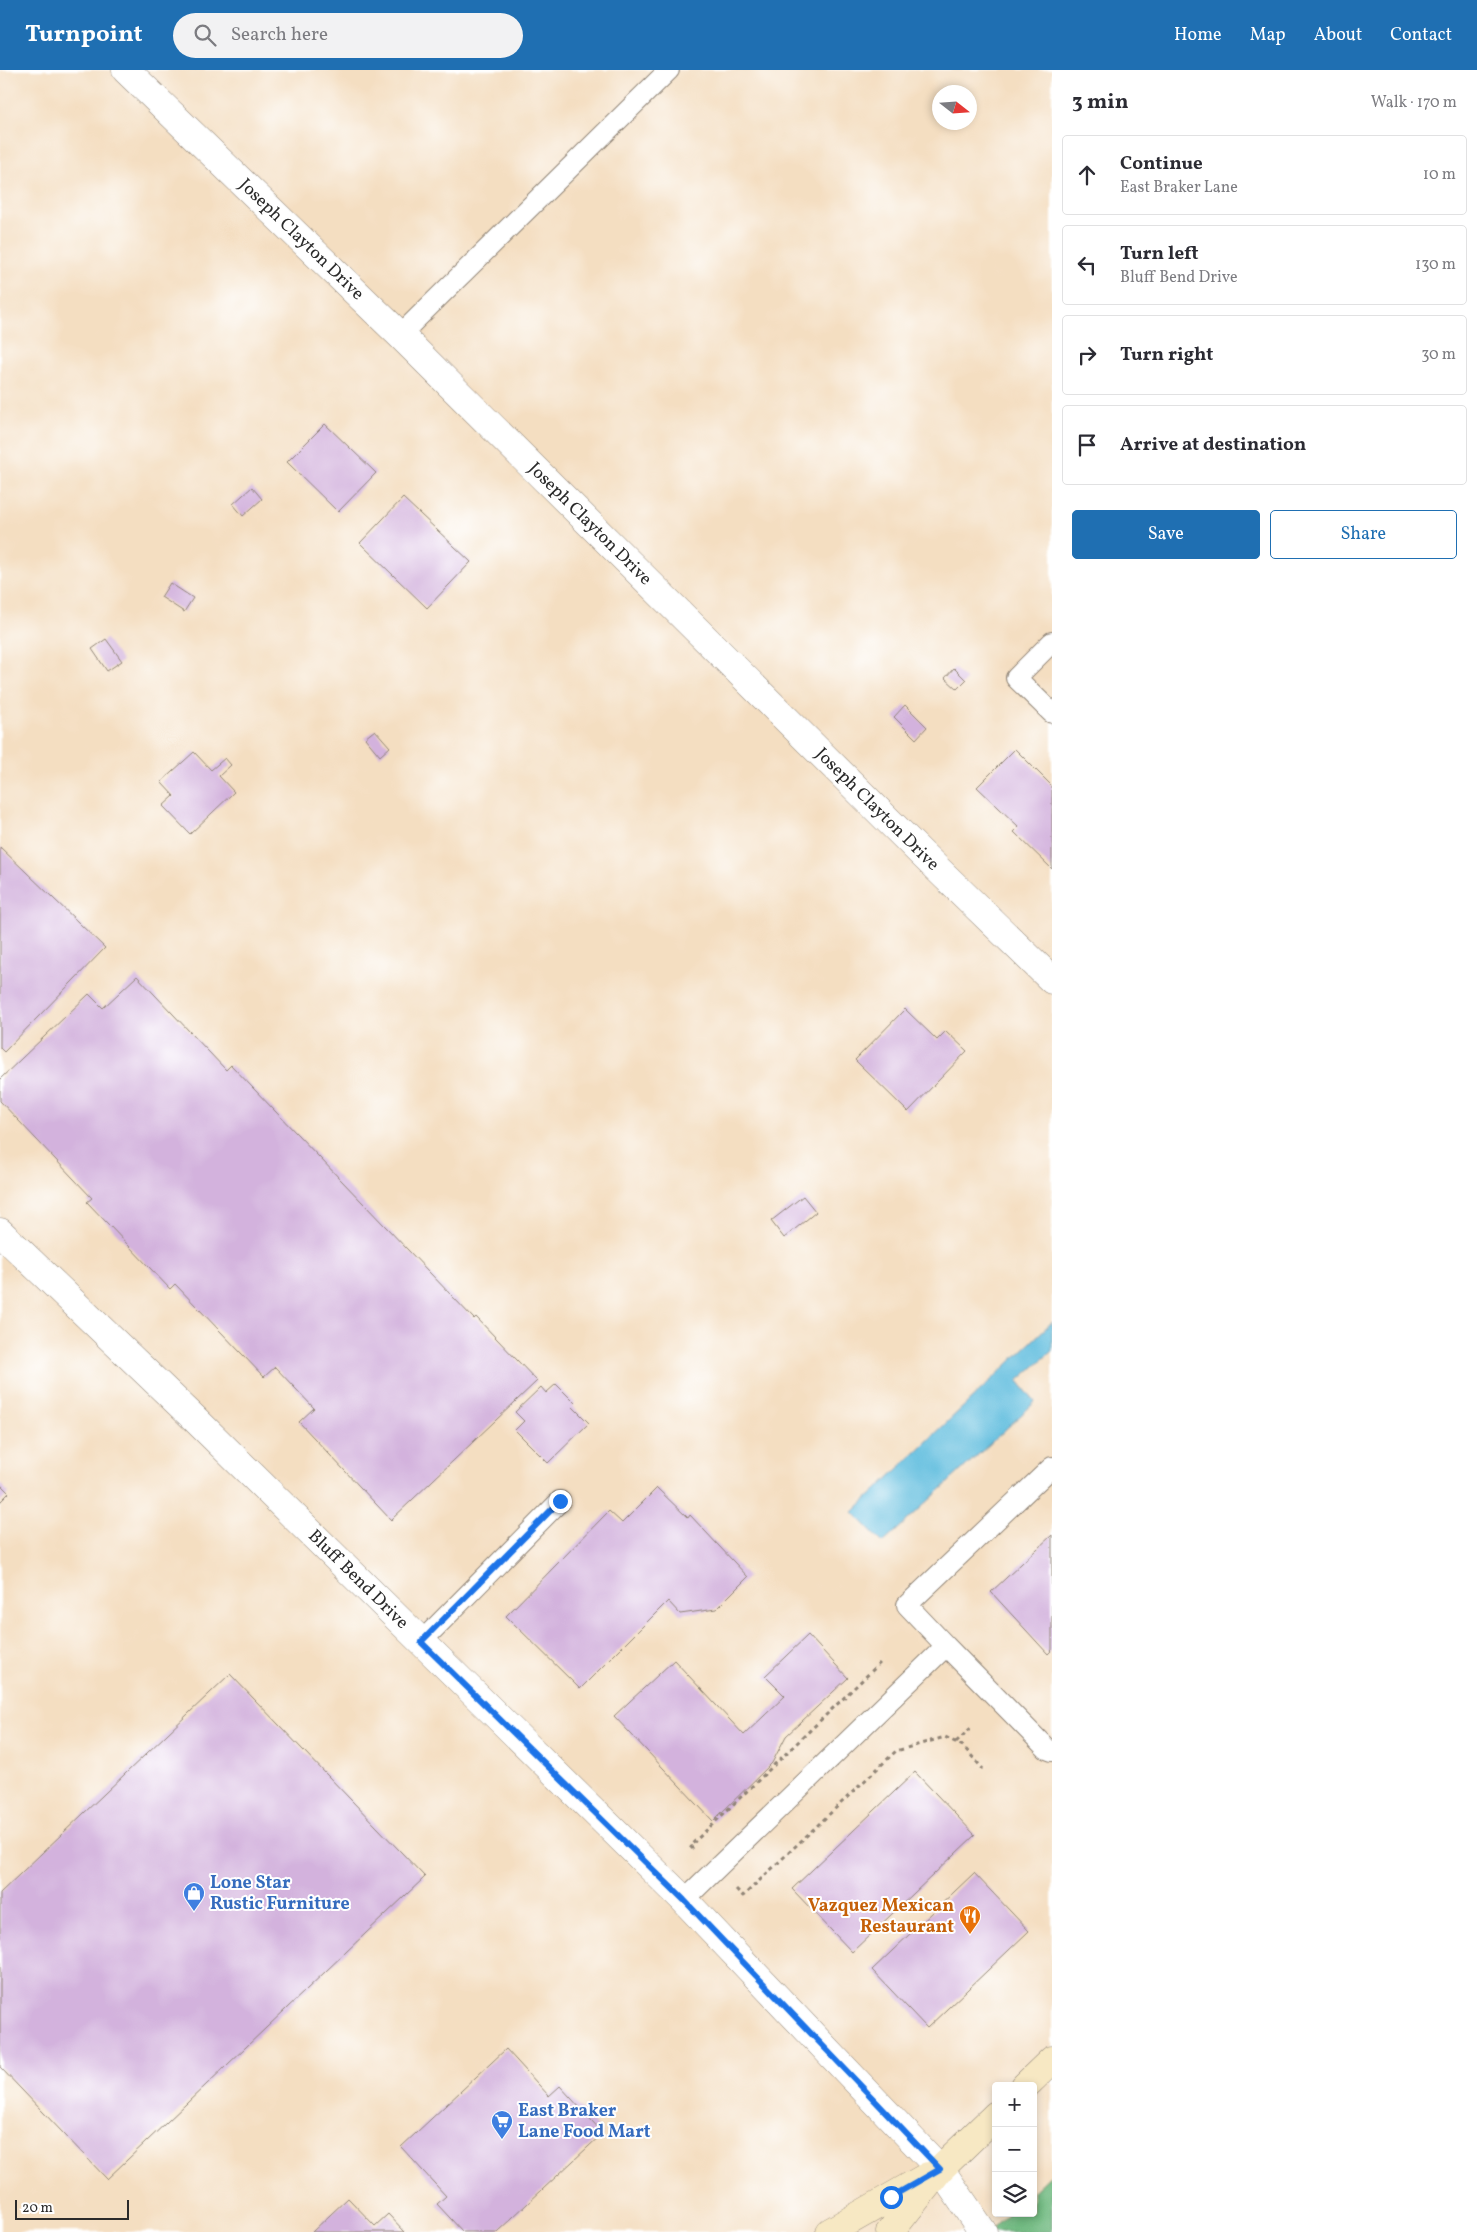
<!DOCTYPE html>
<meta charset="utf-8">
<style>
:root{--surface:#fff;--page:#f2f2f3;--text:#2b2b33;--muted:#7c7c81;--line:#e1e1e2;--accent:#1f6fb2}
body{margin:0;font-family:Vollkorn,serif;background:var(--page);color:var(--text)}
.controls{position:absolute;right:15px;bottom:15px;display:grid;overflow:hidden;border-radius:5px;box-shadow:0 2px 8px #0003}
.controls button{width:45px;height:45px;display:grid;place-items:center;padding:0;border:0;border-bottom:1px solid var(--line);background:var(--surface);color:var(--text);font:25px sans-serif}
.compass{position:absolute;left:932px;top:15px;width:45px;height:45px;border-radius:50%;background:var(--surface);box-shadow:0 2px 8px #0003;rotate:107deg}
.scale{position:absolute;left:15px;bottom:12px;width:114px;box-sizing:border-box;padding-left:5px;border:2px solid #2b2b2b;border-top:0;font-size:14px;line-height:18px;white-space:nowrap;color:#2b2b2b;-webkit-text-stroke:4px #fff;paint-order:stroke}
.stop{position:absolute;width:15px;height:15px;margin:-11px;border:4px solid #1a73e8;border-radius:50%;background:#fff}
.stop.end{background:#1a73e8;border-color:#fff;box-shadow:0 1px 5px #0008}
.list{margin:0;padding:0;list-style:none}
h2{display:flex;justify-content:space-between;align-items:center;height:65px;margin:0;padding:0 20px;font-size:21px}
h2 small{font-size:16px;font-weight:400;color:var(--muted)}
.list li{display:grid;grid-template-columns:32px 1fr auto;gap:15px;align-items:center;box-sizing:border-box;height:80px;margin:0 10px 10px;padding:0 10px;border:1px solid var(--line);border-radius:5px}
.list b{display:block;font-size:19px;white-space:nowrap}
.list p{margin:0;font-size:16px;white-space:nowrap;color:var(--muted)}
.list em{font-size:16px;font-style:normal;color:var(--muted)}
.actions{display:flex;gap:10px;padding:15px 20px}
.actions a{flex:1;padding:11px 0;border:1px solid var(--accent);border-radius:5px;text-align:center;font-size:18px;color:var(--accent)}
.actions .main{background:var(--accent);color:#fff}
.icon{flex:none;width:28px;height:28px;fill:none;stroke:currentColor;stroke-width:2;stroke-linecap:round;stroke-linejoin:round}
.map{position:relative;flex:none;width:1052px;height:2162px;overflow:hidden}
header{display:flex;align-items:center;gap:30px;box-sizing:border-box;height:70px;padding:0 25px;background:var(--accent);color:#fff}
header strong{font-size:24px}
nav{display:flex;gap:28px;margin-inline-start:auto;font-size:18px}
.search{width:350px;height:45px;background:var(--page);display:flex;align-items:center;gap:12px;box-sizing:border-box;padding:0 18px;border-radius:28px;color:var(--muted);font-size:19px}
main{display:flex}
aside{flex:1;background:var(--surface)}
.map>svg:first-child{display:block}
.forest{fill:#70b980;stroke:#4e7256}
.water{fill:#60bdde;stroke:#467484}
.building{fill:#d3b2dd}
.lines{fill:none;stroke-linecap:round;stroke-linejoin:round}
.lane-casing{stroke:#908476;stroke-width:22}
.street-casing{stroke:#908476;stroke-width:29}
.secondary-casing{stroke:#908476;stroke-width:29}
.path{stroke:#908476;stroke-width:3;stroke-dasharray:4 4;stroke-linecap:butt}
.lane{stroke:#fff;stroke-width:20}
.street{stroke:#fff;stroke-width:28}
.secondary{stroke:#f7e8c3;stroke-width:28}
.route{stroke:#1a73e8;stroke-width:6}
.labels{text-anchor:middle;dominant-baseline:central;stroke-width:4;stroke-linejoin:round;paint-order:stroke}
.street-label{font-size:18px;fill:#2b2b2b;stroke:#fff}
.shop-label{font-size:18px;font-weight:bold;fill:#366cbe;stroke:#fff;text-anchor:start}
.food-label{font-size:18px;font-weight:bold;fill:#c56008;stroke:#fff;text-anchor:end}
</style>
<header>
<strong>Turnpoint</strong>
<div class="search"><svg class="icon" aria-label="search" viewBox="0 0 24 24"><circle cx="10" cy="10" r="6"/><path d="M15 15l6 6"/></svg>Search here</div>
<nav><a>Home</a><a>Map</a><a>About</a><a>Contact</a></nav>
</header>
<main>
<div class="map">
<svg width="1052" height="2162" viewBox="0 0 1052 2162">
<rect width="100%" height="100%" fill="#fff"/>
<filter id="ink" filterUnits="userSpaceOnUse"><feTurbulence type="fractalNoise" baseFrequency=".02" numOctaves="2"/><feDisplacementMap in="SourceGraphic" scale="10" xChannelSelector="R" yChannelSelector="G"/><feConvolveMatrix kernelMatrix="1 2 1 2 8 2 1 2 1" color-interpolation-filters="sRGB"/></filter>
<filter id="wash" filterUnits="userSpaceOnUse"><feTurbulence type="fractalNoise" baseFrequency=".0096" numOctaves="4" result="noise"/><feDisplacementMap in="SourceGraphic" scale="20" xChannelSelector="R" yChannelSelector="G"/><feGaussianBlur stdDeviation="1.12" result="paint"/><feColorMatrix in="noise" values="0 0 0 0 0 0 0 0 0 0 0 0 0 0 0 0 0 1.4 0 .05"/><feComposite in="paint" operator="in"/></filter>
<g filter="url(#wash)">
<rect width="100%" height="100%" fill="#f4dec1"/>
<path class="forest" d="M1052 2103V2162H989L1009 2143H1033V2121Z"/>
<path class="water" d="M1052 1252V1281L1018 1311 1035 1332 883 1473 853 1442Z"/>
<g id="blocks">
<path class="building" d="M325 354 376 403 338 442 287 392Z
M252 417 262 429 243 446 233 434Z
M403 428 471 492 427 538 360 473Z
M170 513 193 528 184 542 161 527Z
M106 569 122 591 107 601 92 579Z
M954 598 966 610 957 619 945 608Z
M905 635 927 657 916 669 894 647Z
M375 660 390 677 380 686 365 668Z
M1015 679 1052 716V799L1014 762 1019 757 977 717Z
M194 682 211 700 225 688 231 695 219 706 234 722 190 764 163 736 174 726 161 712Z
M0 777 105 878 4 982 0 978Z
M137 906 226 1000 231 995 474 1249 476 1247 537 1311 391 1450 299 1352 314 1338 275 1297 264 1307 175 1214 170 1219 87 1132 92 1128 0 1031V1009L89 924 103 938Z
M905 939 937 970 946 961 967 981 908 1042 855 990Z
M803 1126 816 1142 784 1168 771 1151Z
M556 1314 575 1333 572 1336 589 1353 548 1393 515 1360 524 1351 515 1342 541 1317 546 1323Z
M0 1414 9 1423 0 1432Z
M657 1418 688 1448 690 1445 748 1507 716 1539 680 1544 668 1531 580 1619 506 1546 609 1441 622 1453Z
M1052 1465V1580L1048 1584 991 1522Z
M808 1565 848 1608 786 1666 772 1693 713 1751 614 1646 674 1590 744 1665 785 1626 765 1606Z
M230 1604 425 1807 107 2109 0 1997V1823Z
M915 1702 975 1765 852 1882 792 1819Z
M974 1803 1029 1861 927 1958 872 1900Z
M506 1979 549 2026 560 2016 603 2063 497 2162H463L437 2134 446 2126 401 2077Z
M348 2128 375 2156 388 2144 405 2162H312Z"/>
</g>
</g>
<g filter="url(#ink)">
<use href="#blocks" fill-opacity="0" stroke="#908476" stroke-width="1"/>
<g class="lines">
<g class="lane-casing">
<path id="lane" d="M400 265 669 0
M1052 572 1016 608 1052 643
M421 1572 560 1431
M946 1576 907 1535 1052 1397
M684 1830 946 1576 1047 1679 1052 1681"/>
</g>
<g class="street-casing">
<g id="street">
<path id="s1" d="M126 0 400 265 920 782 1052 910"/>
<path id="s2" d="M0 1162 196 1350 684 1830 940 2099 983 2162"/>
</g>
</g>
<g class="secondary-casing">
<path id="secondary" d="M1025 2016 1052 1990
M830 2162 928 2106
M890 2162 940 2099 996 2045"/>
</g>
<path class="path" d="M956 1672 973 1656
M693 1779 690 1776 881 1592
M736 1819 743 1826 896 1681 945 1667 963 1676 983 1699"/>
<use href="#lane" class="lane"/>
<use href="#street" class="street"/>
<use href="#secondary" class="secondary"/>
</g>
</g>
<g class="lines" filter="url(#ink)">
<path class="route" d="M560 1431 421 1572 684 1830 940 2099 891 2127"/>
</g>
<defs>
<g id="shop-pin" transform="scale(1.125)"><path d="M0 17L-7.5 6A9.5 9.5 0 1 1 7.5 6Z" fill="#3f7fe0" stroke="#fff"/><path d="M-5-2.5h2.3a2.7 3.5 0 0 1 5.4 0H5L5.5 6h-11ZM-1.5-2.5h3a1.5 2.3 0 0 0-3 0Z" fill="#fff"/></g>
<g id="restaurant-pin" transform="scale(1.125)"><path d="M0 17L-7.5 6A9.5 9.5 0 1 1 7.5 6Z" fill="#e8710a" stroke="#fff"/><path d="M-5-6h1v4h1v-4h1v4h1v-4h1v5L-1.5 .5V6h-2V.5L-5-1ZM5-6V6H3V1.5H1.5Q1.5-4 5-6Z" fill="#fff"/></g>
<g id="supermarket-pin" transform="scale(1.125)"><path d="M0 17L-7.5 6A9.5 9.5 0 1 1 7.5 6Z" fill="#3f7fe0" stroke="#fff"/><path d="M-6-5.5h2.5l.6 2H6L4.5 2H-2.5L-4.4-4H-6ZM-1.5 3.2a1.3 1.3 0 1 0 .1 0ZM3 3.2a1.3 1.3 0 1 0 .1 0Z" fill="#fff"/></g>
</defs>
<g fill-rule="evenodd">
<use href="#shop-pin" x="194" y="1823"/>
<use href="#restaurant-pin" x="970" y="1846"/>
<use href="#supermarket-pin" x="502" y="2051"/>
</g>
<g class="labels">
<g class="street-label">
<text stroke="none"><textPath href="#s1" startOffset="244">Joseph Clayton Drive</textPath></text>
<text stroke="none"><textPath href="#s1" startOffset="649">Joseph Clayton Drive</textPath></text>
<text stroke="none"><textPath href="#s1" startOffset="1054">Joseph Clayton Drive</textPath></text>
<text stroke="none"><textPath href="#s2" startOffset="499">Bluff Bend Drive</textPath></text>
</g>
<g class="shop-label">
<text x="210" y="1813">Lone Star<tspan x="210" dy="21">Rustic Furniture</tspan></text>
<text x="518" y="2041">East Braker<tspan x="518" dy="21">Lane Food Mart</tspan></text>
</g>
<g class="food-label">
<text x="954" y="1836">Vazquez Mexican<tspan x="954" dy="21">Restaurant</tspan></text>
</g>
</g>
</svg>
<div class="controls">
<button>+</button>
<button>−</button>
<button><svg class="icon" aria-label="layers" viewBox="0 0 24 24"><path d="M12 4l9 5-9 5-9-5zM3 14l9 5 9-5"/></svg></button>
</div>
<svg class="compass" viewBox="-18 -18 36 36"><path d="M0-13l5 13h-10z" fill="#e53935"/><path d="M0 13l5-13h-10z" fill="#7c7c81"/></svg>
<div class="scale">20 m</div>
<div class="stop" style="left:891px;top:2127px"></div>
<div class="stop end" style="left:560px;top:1431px"></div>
</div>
<aside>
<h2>3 min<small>Walk · 170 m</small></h2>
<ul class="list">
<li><svg class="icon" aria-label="ahead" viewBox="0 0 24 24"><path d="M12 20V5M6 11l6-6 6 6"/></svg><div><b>Continue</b><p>East Braker Lane</p></div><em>10 m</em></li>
<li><svg class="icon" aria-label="left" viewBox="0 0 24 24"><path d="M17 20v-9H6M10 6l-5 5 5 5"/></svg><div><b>Turn left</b><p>Bluff Bend Drive</p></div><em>130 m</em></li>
<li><svg class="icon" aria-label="right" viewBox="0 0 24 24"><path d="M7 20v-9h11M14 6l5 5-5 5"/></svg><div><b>Turn right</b></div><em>30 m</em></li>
<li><svg class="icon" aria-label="arrive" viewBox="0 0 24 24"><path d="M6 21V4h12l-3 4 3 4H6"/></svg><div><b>Arrive at destination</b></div></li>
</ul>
<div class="actions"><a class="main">Save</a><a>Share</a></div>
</aside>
</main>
